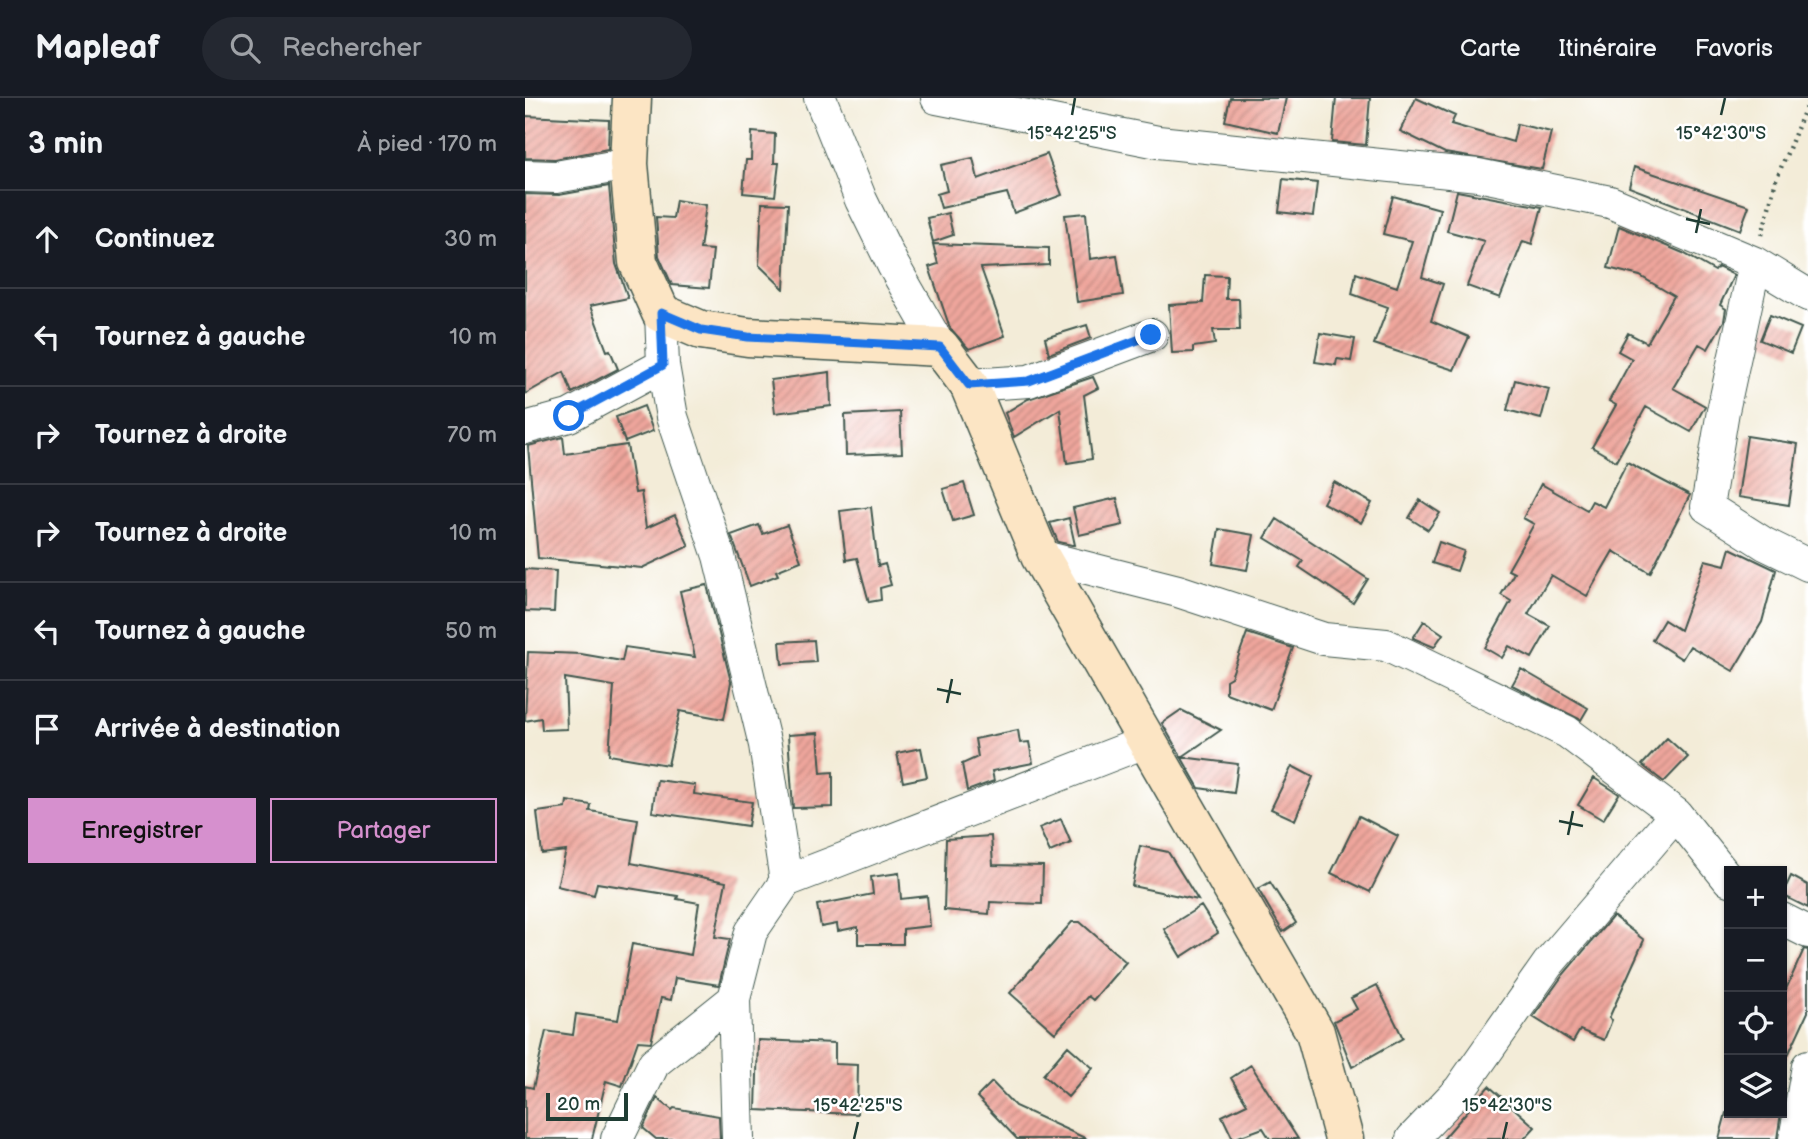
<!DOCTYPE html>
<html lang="fr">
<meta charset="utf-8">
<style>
:root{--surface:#171b24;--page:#242831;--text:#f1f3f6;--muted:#9ea1a6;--line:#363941;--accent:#d690ce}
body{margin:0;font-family:"Balsamiq Sans",sans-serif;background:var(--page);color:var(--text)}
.controls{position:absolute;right:21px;bottom:21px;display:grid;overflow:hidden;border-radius:0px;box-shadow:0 2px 5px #0004}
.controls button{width:63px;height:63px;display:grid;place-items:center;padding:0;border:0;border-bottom:2px solid var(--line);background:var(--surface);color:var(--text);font:35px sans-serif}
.scale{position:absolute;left:21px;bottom:18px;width:82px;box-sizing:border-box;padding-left:7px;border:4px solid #1f3d34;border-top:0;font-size:19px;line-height:24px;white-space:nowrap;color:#1f3d34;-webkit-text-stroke:5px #fff;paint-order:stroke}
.stop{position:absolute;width:21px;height:21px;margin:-16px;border:5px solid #1a73e8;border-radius:50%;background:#fff}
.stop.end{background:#1a73e8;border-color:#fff;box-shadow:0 2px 7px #0008}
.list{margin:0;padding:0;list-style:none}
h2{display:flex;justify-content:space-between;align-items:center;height:91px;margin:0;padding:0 28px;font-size:30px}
h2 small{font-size:23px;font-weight:400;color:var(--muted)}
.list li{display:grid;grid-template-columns:46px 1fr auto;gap:21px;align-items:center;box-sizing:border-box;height:98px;padding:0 28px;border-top:2px solid var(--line)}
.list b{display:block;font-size:26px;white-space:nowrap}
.list em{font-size:23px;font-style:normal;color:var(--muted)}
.actions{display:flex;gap:14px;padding:21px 28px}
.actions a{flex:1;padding:16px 0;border:2px solid var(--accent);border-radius:0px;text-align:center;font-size:24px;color:var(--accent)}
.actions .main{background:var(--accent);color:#111}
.icon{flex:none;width:38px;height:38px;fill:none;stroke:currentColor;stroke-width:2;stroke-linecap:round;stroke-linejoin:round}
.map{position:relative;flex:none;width:1283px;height:1041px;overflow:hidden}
header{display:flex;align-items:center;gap:42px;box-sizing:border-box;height:98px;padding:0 35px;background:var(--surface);border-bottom:2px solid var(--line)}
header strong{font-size:33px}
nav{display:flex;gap:38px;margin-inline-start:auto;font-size:24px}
.search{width:490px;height:63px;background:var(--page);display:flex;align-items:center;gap:18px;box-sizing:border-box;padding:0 24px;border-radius:38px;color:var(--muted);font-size:26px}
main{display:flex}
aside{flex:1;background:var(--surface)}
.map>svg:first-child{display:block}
.building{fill:url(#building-hatch)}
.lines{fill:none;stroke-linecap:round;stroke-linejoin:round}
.street-casing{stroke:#3f574d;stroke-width:34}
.secondary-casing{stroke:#3f574d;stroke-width:41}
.path{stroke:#3f574d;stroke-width:4.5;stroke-dasharray:2 5;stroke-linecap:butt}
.street{stroke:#fff;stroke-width:32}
.secondary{stroke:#fce5c4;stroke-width:38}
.route{stroke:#1a73e8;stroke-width:9}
.ticks{fill:none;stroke:#1f3d34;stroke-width:2.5}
.ticks-label{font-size:18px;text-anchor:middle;fill:#1f3d34;stroke:#fff;stroke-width:5;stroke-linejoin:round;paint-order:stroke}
</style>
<header>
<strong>Mapleaf</strong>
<div class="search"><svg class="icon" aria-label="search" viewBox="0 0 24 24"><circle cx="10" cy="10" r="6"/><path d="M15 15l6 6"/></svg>Rechercher</div>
<nav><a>Carte</a><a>Itinéraire</a><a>Favoris</a></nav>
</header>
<main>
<aside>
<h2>3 min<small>À pied · 170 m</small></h2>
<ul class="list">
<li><svg class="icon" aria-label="ahead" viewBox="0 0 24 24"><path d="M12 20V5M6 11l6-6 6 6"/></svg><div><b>Continuez</b></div><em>30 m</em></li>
<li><svg class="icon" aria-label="left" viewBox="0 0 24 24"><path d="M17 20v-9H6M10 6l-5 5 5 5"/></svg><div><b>Tournez à gauche</b></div><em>10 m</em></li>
<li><svg class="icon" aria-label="right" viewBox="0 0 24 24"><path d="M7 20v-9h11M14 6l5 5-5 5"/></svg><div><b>Tournez à droite</b></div><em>70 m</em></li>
<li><svg class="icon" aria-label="right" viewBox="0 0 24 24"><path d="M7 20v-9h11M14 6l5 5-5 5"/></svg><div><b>Tournez à droite</b></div><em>10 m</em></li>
<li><svg class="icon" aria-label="left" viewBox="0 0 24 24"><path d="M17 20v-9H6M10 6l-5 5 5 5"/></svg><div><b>Tournez à gauche</b></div><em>50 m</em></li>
<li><svg class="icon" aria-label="arrive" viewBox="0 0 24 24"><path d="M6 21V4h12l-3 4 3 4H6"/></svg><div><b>Arrivée à destination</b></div></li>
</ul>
<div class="actions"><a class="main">Enregistrer</a><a>Partager</a></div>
</aside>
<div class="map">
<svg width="1283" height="1041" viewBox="0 0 1283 1041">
<defs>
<pattern id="building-hatch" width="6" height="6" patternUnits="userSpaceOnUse" patternTransform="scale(1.75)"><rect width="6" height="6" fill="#efa69c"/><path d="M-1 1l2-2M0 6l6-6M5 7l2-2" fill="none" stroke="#c18880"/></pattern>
</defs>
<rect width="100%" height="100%" fill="#fff"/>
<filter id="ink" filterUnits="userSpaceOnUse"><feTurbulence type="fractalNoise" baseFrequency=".0143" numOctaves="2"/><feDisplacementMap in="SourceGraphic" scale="14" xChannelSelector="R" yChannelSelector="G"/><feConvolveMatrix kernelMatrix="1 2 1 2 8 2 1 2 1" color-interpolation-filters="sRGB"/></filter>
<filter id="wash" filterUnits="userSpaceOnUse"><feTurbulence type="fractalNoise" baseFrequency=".00686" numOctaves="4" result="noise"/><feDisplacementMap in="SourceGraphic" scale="28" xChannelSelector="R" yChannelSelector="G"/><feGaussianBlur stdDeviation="1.57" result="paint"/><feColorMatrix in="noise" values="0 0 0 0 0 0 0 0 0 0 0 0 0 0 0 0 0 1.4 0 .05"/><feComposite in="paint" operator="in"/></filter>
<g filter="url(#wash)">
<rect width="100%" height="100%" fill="#f3ecd8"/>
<g id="blocks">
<path class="building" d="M705 0H761L753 35 700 23Z
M811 0H845L841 47 807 44Z
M891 0 930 18 926 26 988 44 992 26 1026 34 1017 71 920 55 875 33Z
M0 18 84 22 83 51 30 61 0 60Z
M227 34 250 36 249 65H254L250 98 218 95 221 62H226Z
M522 56 537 97 489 115 482 95 416 110 412 96 422 93 416 67 448 60 453 81Z
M1109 69 1224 108 1215 132 1104 89Z
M758 81 792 85 788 118 754 114Z
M84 88 91 166 103 200 65 208 82 253 85 252 93 271 47 295 39 274 0 296V96L34 97Z
M932 93 1017 109 1007 146 998 143 975 200 942 188 959 143 922 133Z
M868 98 915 111 897 179 918 186 906 223 944 239 929 272 849 246 863 209 827 196 831 175 872 189 887 143 858 136Z
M151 102 181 107 175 151 188 152 184 190 147 187 134 158 131 119 148 120Z
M237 105 263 106 259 191 234 167Z
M423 115 428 137 408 144 402 120Z
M561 115 565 161 592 157 598 197 552 204 540 117Z
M1094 128 1158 155 1190 173 1193 169 1209 177 1195 207 1201 211 1199 223 1183 251 1174 246 1148 290 1180 308 1166 334 1121 309 1091 363 1067 349 1091 307 1084 303 1107 261 1093 253 1103 235 1122 245 1149 198 1115 178 1083 170Z
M408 146 524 150V167L456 170 480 238 444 251 425 230 404 169 413 166Z
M680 177 702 178 701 201H714L715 232H688L690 246 668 249V254L647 255 644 207 678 205Z
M1245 217 1276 230 1266 255 1235 242Z
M562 227 566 240 524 256 520 240Z
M795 235 830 241 826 263 812 261 811 267 790 264Z
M305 274 306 308 250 315 246 282Z
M568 279 573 290 559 297 567 361 542 365 535 311 489 339 480 315 503 301Z
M990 282 1024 291 1016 321 982 312Z
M119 308 128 333 100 344 91 319Z
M375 314 377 355 321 357 320 317Z
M1222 338 1273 346 1264 407 1213 399Z
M38 339 40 356 102 347 110 395 116 394 121 430 150 417 164 448 117 470 13 460 3 348Z
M1102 364 1165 397 1125 475 1088 453 1062 498 1026 477 1003 516 1025 528 1007 560 984 548 977 560 960 550 986 503 976 497 989 475 983 472 1009 426 998 420 1016 386 1062 412 1067 403 1079 409Z
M809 384 847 405 836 425 798 405Z
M439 385 449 417 428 423 418 391Z
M592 400 598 427 554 437 548 410Z
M895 402 915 415 903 432 884 420Z
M346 409 353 468 360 466 366 487 355 490 356 502 344 504 332 460 321 462 315 413Z
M544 420 550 447H547L533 444 525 425Z
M752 421 843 481 828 505 774 469 778 463 740 440Z
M234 427 238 436 262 427 276 463 251 473 253 477 225 488 206 437Z
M694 431 729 437 722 472 688 466Z
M914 444 939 453 932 473 907 465Z
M1205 450 1251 472 1237 524 1208 573 1165 548 1157 561 1127 542 1139 522 1155 532 1180 462 1200 467Z
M0 471 31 473 29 514 0 513Z
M182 487 206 584 199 621 155 613 143 667 84 657 89 588 40 580 42 631 17 632 16 620 0 623 3 554 56 556 97 563 100 549 170 559 155 493Z
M899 523 918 536 909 549 888 540Z
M722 535 768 550 746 612 701 595V582L706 579Z
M289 542 291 564 257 566 255 544Z
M996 571 1063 610 1056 622 987 587Z
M656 612 696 632 657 659 713 666 709 695 674 690 637 625Z
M493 632 495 645 504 644 508 665 467 673 469 683 442 693 437 666 453 659 450 641Z
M293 635 296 675 308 674V709L268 710 263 637Z
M1142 640 1163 659 1139 684 1117 667Z
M396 650 402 679 378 684 372 655Z
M767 668 788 679 770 722 746 711Z
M1069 680 1094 696 1078 722 1053 707Z
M132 682 170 687 169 696 227 704 223 728 127 714Z
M42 703 66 707 65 713 113 721 106 765 201 784 190 839 205 841 194 887 150 880 146 902 136 900 126 944 113 943 97 988 81 983 67 1041H0V988L8 990 21 933 48 937 51 916 93 922 107 846 166 857 174 805 152 801 153 798 72 785 69 797 32 788 41 753 17 756 12 714 41 710Z
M834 718 873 738 845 794 806 775Z
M536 721 546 745 525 754 514 730Z
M466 738 468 767 518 768 517 806 465 804 464 816 419 812 421 741Z
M615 748 643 754 673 802 607 788Z
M374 775 376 801 402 798 405 828 378 831V846H333V829L313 833 312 826 296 829 292 807 348 796 346 779Z
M1266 778 1283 787V810L1257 797Z
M745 784 771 825 758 834 733 791Z
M676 808 693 835 656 859 639 831Z
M1088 818 1119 842 1084 920 1087 922 1079 942 1055 932 1048 944 1008 919 1038 877Z
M547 824H555L601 864 568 902 563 898 530 935 485 895Z
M1279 851 1283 852V914L1257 970V900Z
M852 887 878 940 827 969 809 923 832 911 826 900Z
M233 942 310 945V966L333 967 332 1016 231 1012Z
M543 948 568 970 543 999 518 977Z
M726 967 773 1041H745L738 1030 708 1041 697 1018 722 1006 706 980Z
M467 984 490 1008 562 1041H492L452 999Z
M964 988 1010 1029 999 1041H918Z
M132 1000 147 1012 149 1010 194 1018 195 1041H131L118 1030Z
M1201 1015H1256L1252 1041H1194Z"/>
</g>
</g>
<g filter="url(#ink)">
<use href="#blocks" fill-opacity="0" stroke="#3f574d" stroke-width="2"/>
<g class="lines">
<g class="street-casing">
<path id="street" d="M295 0 336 102 368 167 415 249
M412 0 633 44 953 77 1085 104 1230 165 1283 197
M0 78 31 79 104 66
M1230 165 1198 313 1182 409 1240 446 1283 467
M136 215 138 267 147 319 194 458 240 647 261 783
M444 287 504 283 627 237
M0 330 44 318 138 267
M515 458 653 493 799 541 861 547 1042 634 1151 716 1204 782
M1257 821 1283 834
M92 1041 129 965 209 901
M213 1041 209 901 226 834 261 783 620 644
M887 1041 935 991 1023 866 1151 716
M1270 1041 1283 968"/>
</g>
<g class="secondary-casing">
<path id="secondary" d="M107 0 104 66 113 164 136 215 176 232 223 239 415 249 444 287 515 458 790 934 819 1041"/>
</g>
<path class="path" d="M1237 137 1251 82 1283 4"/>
<use href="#street" class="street"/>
<use href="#secondary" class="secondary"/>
</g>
</g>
<g class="lines" filter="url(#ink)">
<path class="route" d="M44 318 138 267 136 215 176 232 223 239 415 249 444 287 504 283 626 237"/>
</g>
<path class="ticks" d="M547 17 550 0M1196 17 1200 0M1161 121 1185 126M1171 135 1176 111M412 591 436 596M422 605 427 581M1034 723 1058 728M1043 737 1048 713M329 1041 333 1024M978 1041 982 1024"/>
<g class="ticks-label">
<text x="547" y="41">15°42'25"S</text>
<text x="1196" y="41">15°42'30"S</text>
<text x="333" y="1013">15°42'25"S</text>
<text x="982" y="1013">15°42'30"S</text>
</g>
</svg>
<div class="controls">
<button>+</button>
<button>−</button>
<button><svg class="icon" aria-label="locate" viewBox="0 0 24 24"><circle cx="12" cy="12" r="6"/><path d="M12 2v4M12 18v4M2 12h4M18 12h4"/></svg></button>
<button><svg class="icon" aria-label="layers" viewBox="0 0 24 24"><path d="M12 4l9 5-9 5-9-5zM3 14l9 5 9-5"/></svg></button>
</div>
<div class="scale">20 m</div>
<div class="stop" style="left:44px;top:318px"></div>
<div class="stop end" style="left:626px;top:237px"></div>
</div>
</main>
